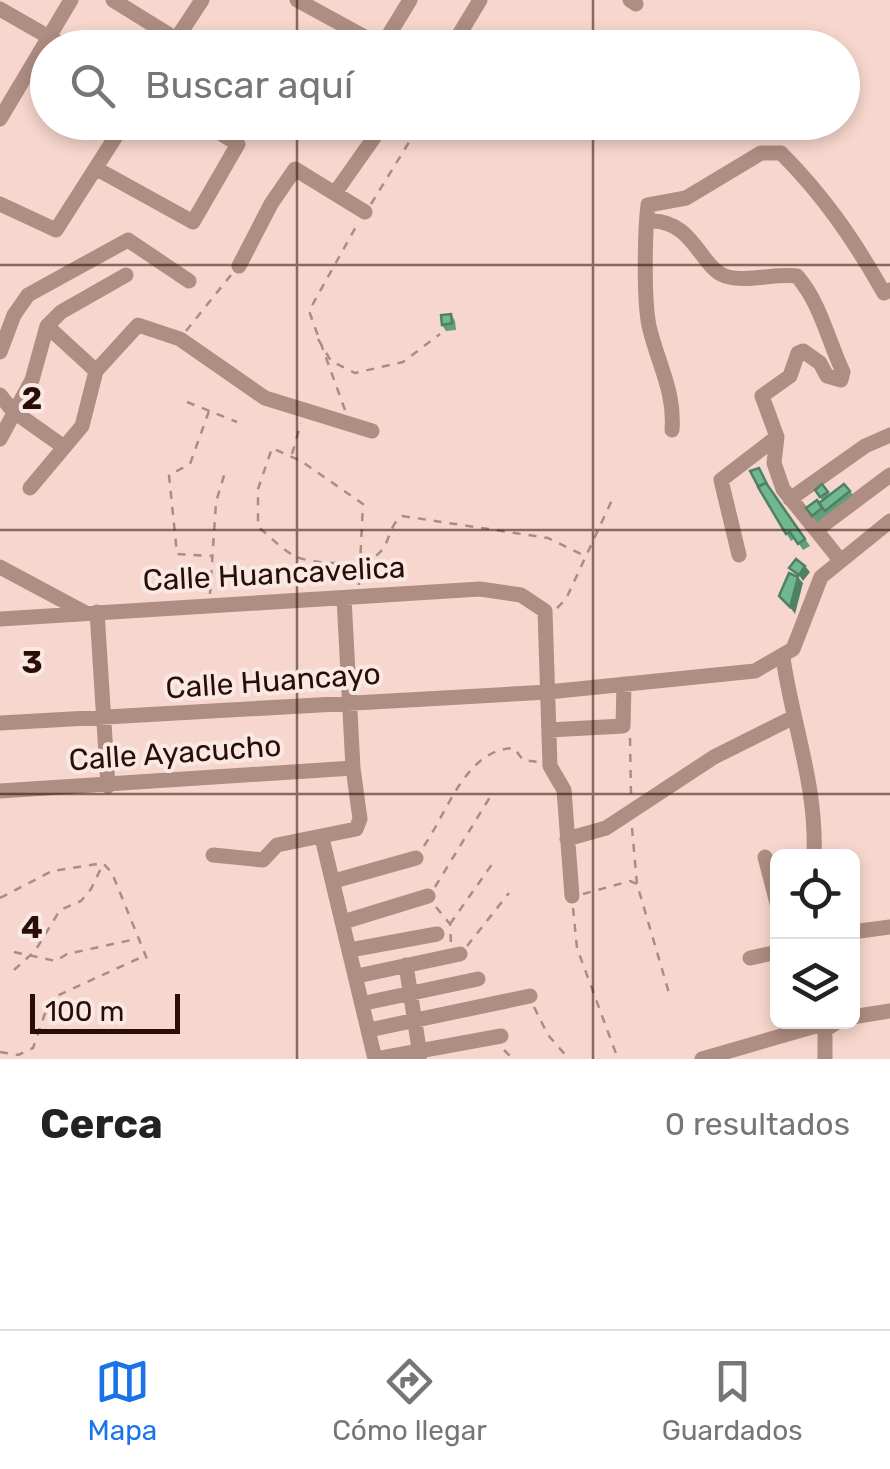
<!DOCTYPE html>
<html lang="es">
<meta charset="utf-8">
<style>
:root{--surface:#fff;--page:#f6f6f6;--text:#222;--muted:#767676;--line:#e0e0e0;--accent:#1a73e8}
body{margin:0;font-family:Rubik,sans-serif;background:var(--page);color:var(--text)}
.controls{position:absolute;right:30px;bottom:30px;display:grid;overflow:hidden;border-radius:15px;box-shadow:0 5px 15px #0003}
.controls button{width:90px;height:90px;display:grid;place-items:center;padding:0;border:0;border-bottom:2px solid var(--line);background:var(--surface);color:var(--text);font:50px sans-serif}
.scale{position:absolute;left:30px;bottom:25px;width:150px;box-sizing:border-box;padding-left:10px;border:5px solid #290e06;border-top:0;font-size:28px;line-height:35px;white-space:nowrap;color:#290e06;-webkit-text-stroke:8px #f9e8e3;paint-order:stroke}
.list{margin:0;padding:0;list-style:none}
h2{display:flex;justify-content:space-between;align-items:center;height:130px;margin:0;padding:0 40px;font-size:42px}
h2 small{font-size:32px;font-weight:400;color:var(--muted)}
.icon{flex:none;width:55px;height:55px;fill:none;stroke:currentColor;stroke-width:2;stroke-linecap:round;stroke-linejoin:round}
.map{position:relative;flex:none;width:890px;height:1059px;overflow:hidden}
.search{position:absolute;background:var(--surface);box-shadow:0 5px 15px #0003;left:30px;right:30px;top:30px;height:110px;display:flex;align-items:center;gap:25px;box-sizing:border-box;padding:0 35px;border-radius:55px;color:var(--muted);font-size:38px}
.sheet{height:270px;background:var(--surface)}
nav{display:flex;justify-content:space-around;align-items:center;box-sizing:border-box;height:140px;border-top:2px solid var(--line);background:var(--surface);font-size:28px;color:var(--muted)}
nav a{display:grid;justify-items:center;gap:5px}
nav .on{color:var(--accent)}
.map>svg:first-child{display:block}
.lines{fill:none;stroke-linecap:round;stroke-linejoin:round}
.path{stroke:#aa8c83;stroke-width:2.5;stroke-dasharray:8 8;stroke-linecap:butt}
.minor{stroke:#ae8d82;stroke-width:15}
.wall{fill:#619e7c}
.shaded-wall{fill:#4f8165}
.building{fill:#71b890;stroke:#4f8165;stroke-width:2.5}
.grid{fill:none;stroke:#290e06;stroke-width:2.5;stroke-opacity:0.55}
.labels{text-anchor:middle;dominant-baseline:central;stroke-width:8;stroke-linejoin:round;paint-order:stroke}
.street-label{font-size:30px;fill:#290e06;stroke:#f9e8e3}
.grid-label{font-size:32px;text-anchor:middle;font-weight:bold;fill:#290e06;stroke:#f9e8e3;stroke-width:8;stroke-linejoin:round;paint-order:stroke}
</style>
<div class="map">
<svg width="890" height="1059" viewBox="0 0 890 1059">
<rect width="100%" height="100%" fill="#f7d7cd"/>
<g class="lines">
<path class="path" d="M371 204 411 139
M186 331 231 275
M318 339 331 361 355 373 403 362 440 334
M187 402 237 422
M345 410 309 311 358 223
M209 411 190 464 169 475 177 554 211 556
M292 454 301 423
M359 585 363 504 301 461 272 448 258 489V527C270 536 283 551 297 557 314 564 362 567 377 555 391 544 387 527 402 516L548 538 583 555
M210 594 216 502 226 469
M557 608 566 599 612 500
M630 738 631 795
M632 828 637 884
M424 846C448 811 466 749 514 748L523 760 538 762
M435 887 490 797
M583 894 630 881 637 884 669 993
M0 898 52 871 103 863 112 873 147 959
M436 907 450 924 451 944
M573 908 577 948 618 1059
M450 924 495 860
M467 946 509 893
M14 952 56 961 67 954 136 939
M14 970 35 951 60 910 81 901 91 889 103 864
M534 1007 548 1035 569 1059
M504 1050 513 1059
M0 1052 18 1055 33 1048 50 999 144 956"/>
<path class="minor" d="M113 0 176 39
M297 0 385 48
M630 0 636 4
M0 9 68 48
M173 44 202 0
M382 46 410 0
M451 48 480 0
M0 119 71 0
M407 122 415 128
M97 169 193 222 238 144 202 122
M335 193 385 122
M0 204 56 230 125 122
M651 221C693 220 701 268 725 276 746 283 774 273 797 276 821 304 827 338 843 372L841 380 827 376 820 363 803 351 798 353 790 376 762 396 777 437 774 463 783 489 840 560
M239 266 271 204 295 169 365 212
M47 326 96 371
M0 352 14 315 28 295 128 240 189 281
M0 395 13 411 64 447
M672 430C675 392 659 366 650 330 643 304 645 229 648 205L686 198 761 153H781C824 196 854 240 884 293L890 290
M0 439 32 380 47 326 61 312 126 275
M30 488 82 426 96 371 138 325 180 339 265 398 372 431
M790 499 865 446 890 435
M818 529 890 475
M739 555 721 480 777 437
M0 567 84 612
M97 612 108 786
M0 619 480 589 521 595 545 611 550 766 564 790 572 896
M783 658C793 726 817 786 814 856
M0 723 548 692 755 671 793 649 821 577 890 521
M549 730 623 726 624 684
M0 791 353 768
M322 838 375 1059
M567 839 606 828 714 757 792 718
M213 855 263 860 277 845 356 829 360 819 353 768 344 598
M765 857 778 907
M334 881 416 858
M343 922 428 896
M852 932 890 927
M350 950 437 934
M750 958 778 952
M406 965 420 1055
M357 976 460 954
M365 1003 478 979
M852 1017 890 1011
M369 1030 530 996
M376 1059 501 1036
M702 1059 819 1025
M825 1059V1030L837 1022"/>
</g>
<path class="wall" d="M451 314 455 321 456 330 446 331 442 325Z
M822 484 830 495 850 491 853 495 817 522 806 508 823 501 815 490Z
M758 487 771 489 810 546 803 550 795 538 791 541Z"/>
<path class="shaded-wall" d="M805 566 810 572 803 581 799 575Z
M798 577 803 583 795 614 790 607Z"/>
<path class="building" d="M451 314 452 323 442 325 441 315Z
M759 468 768 486 766 483 758 486 750 471Z
M766 483 805 539 798 544 790 532 786 534 758 487Z
M822 484 828 492 820 497 815 490Z
M844 484 850 491 825 511 819 503Z
M817 500 822 508 812 516 806 508Z
M796 559 805 566 799 575 789 568Z
M789 573 798 577 790 607 779 596Z"/>
<path class="grid" d="M297 0V48M593 0V48M297 122V1059M593 122V1059M0 265H890M0 530H890M0 794H890"/>
<g class="labels">
<g class="street-label">
<text transform="translate(274 574) rotate(-3)">Calle Huancavelica</text>
<text transform="translate(273 681) rotate(-4)">Calle Huancayo</text>
<text transform="translate(175 753) rotate(-4)">Calle Ayacucho</text>
</g>
</g>
<g class="grid-label">
<text x="32" y="409">2</text>
<text x="32" y="673">3</text>
<text x="32" y="938">4</text>
</g>
</svg>
<div class="controls">
<button><svg class="icon" aria-label="locate" viewBox="0 0 24 24"><circle cx="12" cy="12" r="6"/><path d="M12 2v4M12 18v4M2 12h4M18 12h4"/></svg></button>
<button><svg class="icon" aria-label="layers" viewBox="0 0 24 24"><path d="M12 4l9 5-9 5-9-5zM3 14l9 5 9-5"/></svg></button>
</div>
<div class="scale">100 m</div>
<div class="search"><svg class="icon" aria-label="search" viewBox="0 0 24 24"><circle cx="10" cy="10" r="6"/><path d="M15 15l6 6"/></svg>Buscar aquí</div>
</div>
<section class="sheet">
<h2>Cerca<small>0 resultados</small></h2>
<ul class="list">
</ul>
</section>
<nav>
<a class="on"><svg class="icon" aria-label="map" viewBox="0 0 24 24"><path d="M3 6l6-2 6 2 6-2v14l-6 2-6-2-6 2zM9 4v14M15 6v14"/></svg>Mapa</a>
<a><svg class="icon" aria-label="directions" viewBox="0 0 24 24"><path d="M12 3l9 9-9 9-9-9zM9 14v-3h6M13 9l2 2-2 2"/></svg>Cómo llegar</a>
<a><svg class="icon" aria-label="saved" viewBox="0 0 24 24"><path d="M7 4h10v16l-5-4-5 4z"/></svg>Guardados</a>
</nav>
